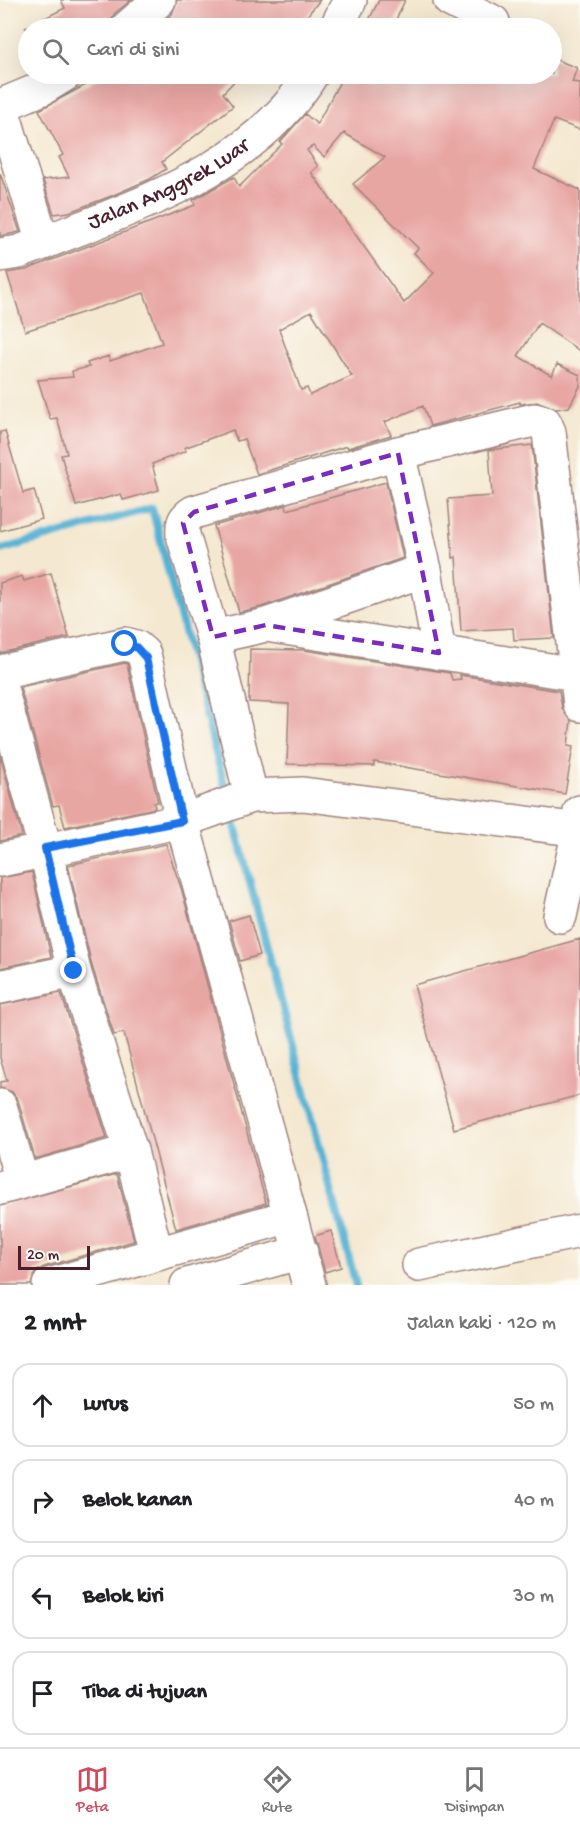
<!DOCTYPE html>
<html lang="id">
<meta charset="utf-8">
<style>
:root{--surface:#fff;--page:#f6f6f6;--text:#202124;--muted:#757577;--line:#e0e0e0;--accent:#d1495b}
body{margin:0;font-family:"Gochi Hand",sans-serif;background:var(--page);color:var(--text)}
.scale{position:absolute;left:18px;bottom:15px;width:72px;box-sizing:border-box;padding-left:6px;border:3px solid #4a1f2b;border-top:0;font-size:16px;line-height:21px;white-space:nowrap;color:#4a1f2b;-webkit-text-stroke:4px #fdfcf7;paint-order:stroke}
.stop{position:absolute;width:18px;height:18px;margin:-14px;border:4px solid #1a73e8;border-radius:50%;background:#fff}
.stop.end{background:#1a73e8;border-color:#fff;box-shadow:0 2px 6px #0008}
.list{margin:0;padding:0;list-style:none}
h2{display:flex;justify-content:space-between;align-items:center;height:78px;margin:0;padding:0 24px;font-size:26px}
h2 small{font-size:20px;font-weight:400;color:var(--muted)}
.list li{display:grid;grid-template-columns:39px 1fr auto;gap:18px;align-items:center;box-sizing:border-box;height:84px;margin:0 12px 12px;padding:0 12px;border:2px solid var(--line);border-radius:18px}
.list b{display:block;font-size:22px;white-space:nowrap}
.list em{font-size:20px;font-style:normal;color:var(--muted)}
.icon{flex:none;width:33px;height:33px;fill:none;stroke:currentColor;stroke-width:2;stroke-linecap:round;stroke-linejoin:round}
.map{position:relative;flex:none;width:580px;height:1285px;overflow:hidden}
.search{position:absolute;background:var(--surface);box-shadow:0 6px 24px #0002;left:18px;right:18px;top:18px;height:66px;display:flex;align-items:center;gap:15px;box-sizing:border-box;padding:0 21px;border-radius:33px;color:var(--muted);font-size:22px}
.sheet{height:462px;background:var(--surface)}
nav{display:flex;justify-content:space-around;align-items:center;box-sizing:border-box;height:84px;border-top:2px solid var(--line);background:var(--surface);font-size:16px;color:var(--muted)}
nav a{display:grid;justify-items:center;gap:3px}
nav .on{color:var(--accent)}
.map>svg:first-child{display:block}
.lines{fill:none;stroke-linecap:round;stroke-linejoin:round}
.stream{stroke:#56b2d4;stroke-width:8}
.building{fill:#e8a6a3;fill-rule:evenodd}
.minor-casing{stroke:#9f847e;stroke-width:36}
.minor{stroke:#fff;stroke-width:33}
.route{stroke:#1a73e8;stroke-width:8}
.marked{fill:none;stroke:#7b2cbf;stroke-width:4.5;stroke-dasharray:12 8;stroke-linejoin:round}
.labels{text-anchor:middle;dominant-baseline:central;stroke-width:4.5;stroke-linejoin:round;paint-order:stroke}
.street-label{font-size:22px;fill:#4a1f2b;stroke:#fdfcf7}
</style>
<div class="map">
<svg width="580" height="1285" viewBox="0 0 580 1285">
<rect width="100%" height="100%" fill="#fdfcf7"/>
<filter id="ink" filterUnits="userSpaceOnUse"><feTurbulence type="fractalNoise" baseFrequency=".0167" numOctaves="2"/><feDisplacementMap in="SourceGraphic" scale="12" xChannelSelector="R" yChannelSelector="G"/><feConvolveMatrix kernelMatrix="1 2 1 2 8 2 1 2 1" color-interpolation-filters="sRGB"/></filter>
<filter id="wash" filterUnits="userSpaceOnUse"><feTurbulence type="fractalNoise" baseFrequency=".008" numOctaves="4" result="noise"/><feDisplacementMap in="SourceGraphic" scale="24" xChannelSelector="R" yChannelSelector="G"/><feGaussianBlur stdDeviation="1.35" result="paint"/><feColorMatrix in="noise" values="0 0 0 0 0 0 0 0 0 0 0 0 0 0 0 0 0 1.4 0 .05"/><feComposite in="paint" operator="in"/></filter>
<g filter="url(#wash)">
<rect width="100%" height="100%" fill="#f4e8d0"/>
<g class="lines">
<path class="stream" d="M0 550 152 508 224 784
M234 822 356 1285"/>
</g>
<g id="blocks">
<path class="building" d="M61 0H131L114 14 109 28H25L65 8Z
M177 0H320L297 28H155L172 14Z
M379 0H405L392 28H365Z
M552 58 577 68 572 82 580 83V130L554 120 534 169 580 190V351L539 323 518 356 552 376 557 364 580 375V386L569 407 557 409 539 402 520 404V402L430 426 423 406 385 422 391 435 348 448 347 446 257 474 244 439 237 441 233 430 184 448 186 451 152 464 159 490 123 500 121 494 76 506 61 455 67 454 57 418 50 419 38 380 73 377 72 371 89 367 87 363 109 356 110 361 162 343 144 293 25 331 7 273 26 270 195 205 193 200 234 177 239 187 282 144 280 142 305 114 317 124 344 74H552ZM344 133 385 157 353 184 418 248 414 253 434 273 404 303 311 172 318 166 307 150 313 146 324 157ZM311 311 352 376 310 395 307 388 301 390 279 329Z
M106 74H241L223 93 233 106 162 162 166 169 150 179 111 196 69 212 54 214 43 180 69 177 59 157 63 155 39 110Z
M0 173 20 232 0 236Z
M5 431 23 493 34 490 42 519 0 531V432Z
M532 445 554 638 514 640 513 628 461 631 456 557 453 558 448 499 492 496 489 450Z
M386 482 403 558 261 607 239 612 214 526 286 505 287 510Z
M51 573 69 637 0 653V583L22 576 24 581Z
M250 649 304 650 450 673 452 680 461 679 460 675 559 691 562 708 571 721 568 746 573 747 565 794 374 762V766L287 764 289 704 249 702Z
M125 663 127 664 158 802 154 803 155 808 65 827 59 805 53 806 20 687Z
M0 755 22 836 0 841Z
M166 844 182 891 266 1203 176 1229 124 1033 114 1035 92 966 68 865Z
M32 872 51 957 0 968V878Z
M249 915 260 955 240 961 229 921Z
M580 939V1095L454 1129 414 985Z
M61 993 107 1138 35 1159 18 1100 12 1092 0 1088V1082L7 1081 0 1058V1005Z
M117 1174 134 1241 44 1267 35 1272 31 1285H0V1206Z
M331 1231 341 1267 325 1272 315 1236Z"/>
</g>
</g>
<g filter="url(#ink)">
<use href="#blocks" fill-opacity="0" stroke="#9f847e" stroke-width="1.5"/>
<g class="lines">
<g class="minor-casing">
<g id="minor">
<path d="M450 0 493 22"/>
<path d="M127 28 159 0"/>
<path d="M336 28 350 0"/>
<path d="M0 106 43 88 66 74"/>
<path d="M1 106 43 243"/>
<path id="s1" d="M0 255 19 252 43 243C142 203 253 169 312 74"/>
<path d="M398 453 425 570 439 653"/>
<path d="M266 625 575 674"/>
<path d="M213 637 266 625 425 570"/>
<path d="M0 672 125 644 136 647 144 654 182 821 309 1285"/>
<path d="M0 685 45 848 74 971 131 1151 156 1253"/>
<path d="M251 796 213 637 183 535C182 523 184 518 194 512L398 453 534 420 545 423 549 432 580 705"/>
<path d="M0 860 182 821 251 796 303 794 580 830"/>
<path d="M560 916 579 830 580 812"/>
<path d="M0 987 74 971"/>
<path d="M0 1106 22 1181"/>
<path d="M0 1188 131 1151"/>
<path d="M419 1265 580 1231"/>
<path d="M49 1285 290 1216"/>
<path d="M187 1285 301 1252"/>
</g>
</g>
<use href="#minor" class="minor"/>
</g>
</g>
<g class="lines" filter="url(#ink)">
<path class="route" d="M74 971 45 848 182 821 146 658 136 647 125 644"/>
</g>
<path class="marked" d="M398 453 439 653 266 625 213 637 183 523 194 512Z"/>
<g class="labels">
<g class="street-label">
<text stroke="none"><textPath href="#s1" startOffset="184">Jalan Anggrek Luar</textPath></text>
</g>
</g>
</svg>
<div class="scale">20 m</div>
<div class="stop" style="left:125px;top:644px"></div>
<div class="stop end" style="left:74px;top:971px"></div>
<div class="search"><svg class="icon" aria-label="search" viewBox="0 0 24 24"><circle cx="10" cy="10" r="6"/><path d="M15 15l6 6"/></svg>Cari di sini</div>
</div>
<section class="sheet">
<h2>2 mnt<small>Jalan kaki · 120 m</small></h2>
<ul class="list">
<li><svg class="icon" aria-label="ahead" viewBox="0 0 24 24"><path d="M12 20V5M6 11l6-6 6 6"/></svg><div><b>Lurus</b></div><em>50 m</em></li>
<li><svg class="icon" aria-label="right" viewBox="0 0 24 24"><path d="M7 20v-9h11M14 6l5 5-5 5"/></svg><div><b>Belok kanan</b></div><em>40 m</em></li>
<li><svg class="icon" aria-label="left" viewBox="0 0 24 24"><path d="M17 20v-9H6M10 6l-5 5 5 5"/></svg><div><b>Belok kiri</b></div><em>30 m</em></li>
<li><svg class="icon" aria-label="arrive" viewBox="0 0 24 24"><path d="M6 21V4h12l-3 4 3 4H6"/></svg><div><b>Tiba di tujuan</b></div></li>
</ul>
</section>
<nav>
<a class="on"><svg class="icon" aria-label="map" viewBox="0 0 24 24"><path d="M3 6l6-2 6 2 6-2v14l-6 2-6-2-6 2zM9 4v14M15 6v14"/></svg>Peta</a>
<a><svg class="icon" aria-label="directions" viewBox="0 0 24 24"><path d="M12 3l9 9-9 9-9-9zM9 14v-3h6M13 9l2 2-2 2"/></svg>Rute</a>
<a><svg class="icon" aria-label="saved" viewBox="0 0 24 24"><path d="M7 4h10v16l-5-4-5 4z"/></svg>Disimpan</a>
</nav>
